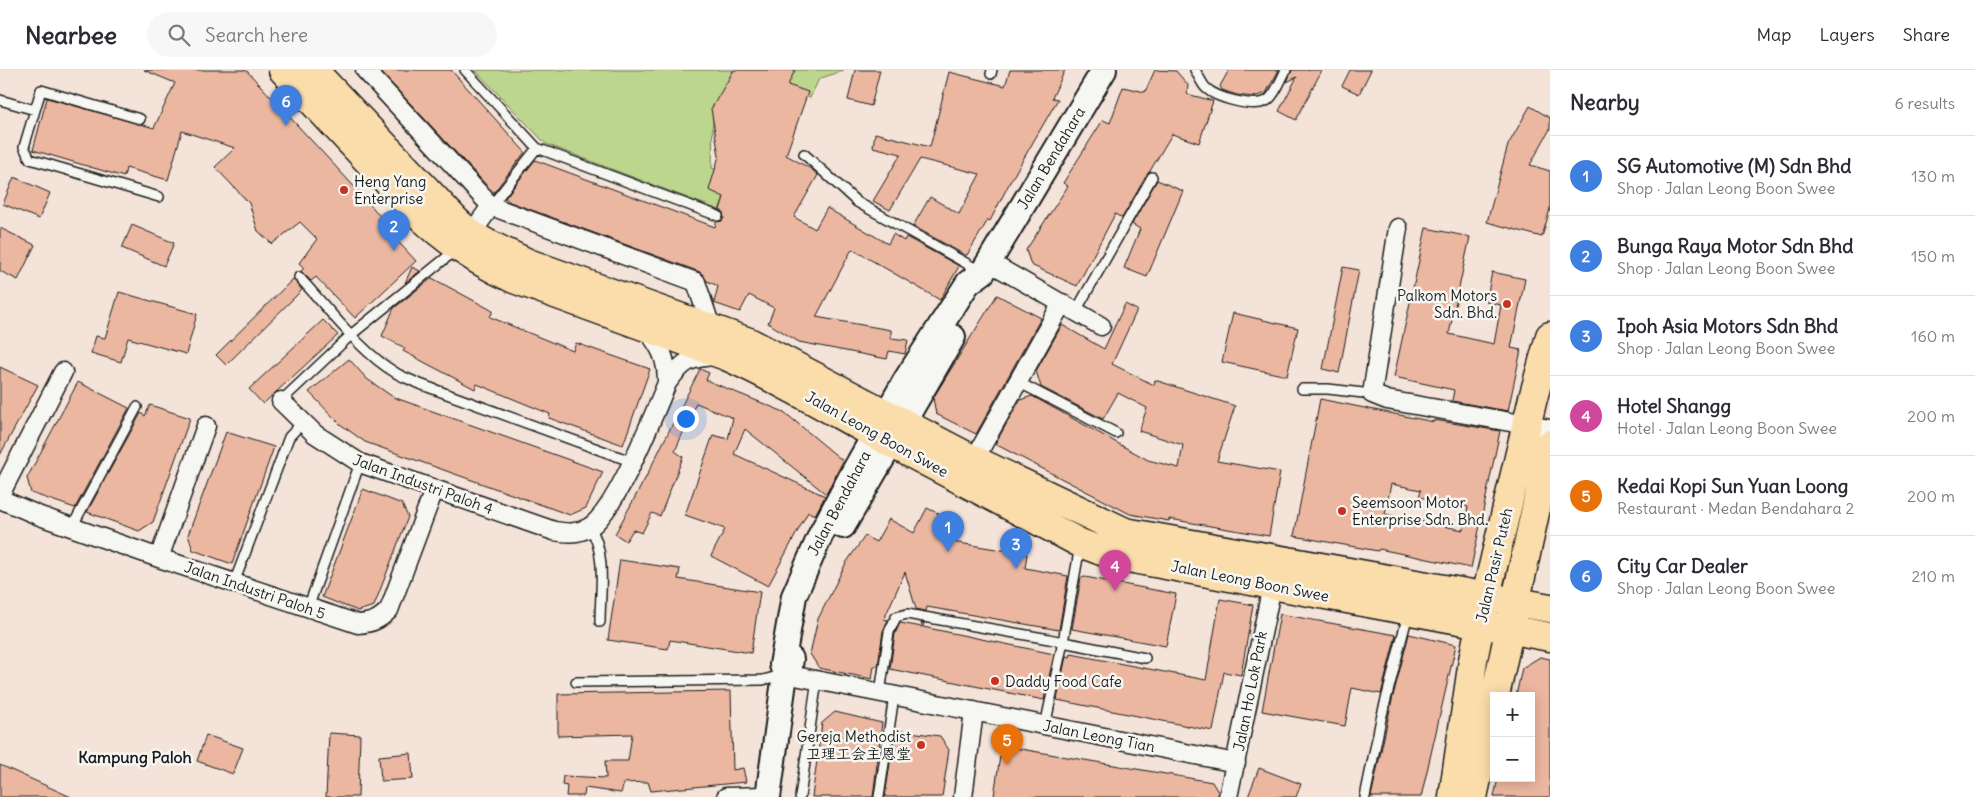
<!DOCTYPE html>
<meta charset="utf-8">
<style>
:root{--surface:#fff;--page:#f7f7f7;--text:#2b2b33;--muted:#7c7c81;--line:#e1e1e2;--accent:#b45309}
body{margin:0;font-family:Delius,"LXGW WenKai TC",sans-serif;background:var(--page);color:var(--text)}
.controls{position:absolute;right:15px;bottom:15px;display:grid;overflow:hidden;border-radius:0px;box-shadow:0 2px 12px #0003}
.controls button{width:45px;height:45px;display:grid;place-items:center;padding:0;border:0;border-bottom:1px solid var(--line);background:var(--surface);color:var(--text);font:25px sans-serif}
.you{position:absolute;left:685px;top:348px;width:18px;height:18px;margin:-12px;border:4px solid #fff;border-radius:50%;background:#1a73e8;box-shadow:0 0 0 8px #1a73e833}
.badge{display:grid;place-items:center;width:32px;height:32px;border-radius:50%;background:var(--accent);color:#fff;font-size:16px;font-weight:700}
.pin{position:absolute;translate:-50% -41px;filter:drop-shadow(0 1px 2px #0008)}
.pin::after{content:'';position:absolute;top:26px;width:18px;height:15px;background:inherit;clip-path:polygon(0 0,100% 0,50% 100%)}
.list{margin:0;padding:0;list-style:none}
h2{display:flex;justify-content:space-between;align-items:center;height:65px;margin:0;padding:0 20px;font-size:21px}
h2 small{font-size:16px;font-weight:400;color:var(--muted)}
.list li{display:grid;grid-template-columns:32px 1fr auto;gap:15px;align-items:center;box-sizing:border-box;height:80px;padding:0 20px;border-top:1px solid var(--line)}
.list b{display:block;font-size:19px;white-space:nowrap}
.list p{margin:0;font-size:16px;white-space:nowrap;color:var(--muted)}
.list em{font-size:16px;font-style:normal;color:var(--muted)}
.icon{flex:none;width:28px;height:28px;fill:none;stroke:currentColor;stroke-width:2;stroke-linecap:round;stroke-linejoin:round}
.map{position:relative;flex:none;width:1550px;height:727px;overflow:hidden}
header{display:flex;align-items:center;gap:30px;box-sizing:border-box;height:70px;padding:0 25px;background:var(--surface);border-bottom:1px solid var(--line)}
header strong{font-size:24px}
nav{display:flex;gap:28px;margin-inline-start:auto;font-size:18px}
.search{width:350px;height:45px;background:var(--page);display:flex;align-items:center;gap:12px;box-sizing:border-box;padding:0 18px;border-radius:28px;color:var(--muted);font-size:19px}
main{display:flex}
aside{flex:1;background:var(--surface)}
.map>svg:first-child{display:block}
.green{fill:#bdd68d;stroke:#6c7954}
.building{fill:#ecb7a0;stroke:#1c1c1c;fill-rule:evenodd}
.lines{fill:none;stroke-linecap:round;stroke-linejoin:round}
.service-casing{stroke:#1c1c1c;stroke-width:12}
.minor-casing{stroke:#1c1c1c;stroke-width:21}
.secondary-casing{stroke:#1c1c1c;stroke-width:28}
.primary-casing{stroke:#1c1c1c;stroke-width:31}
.service{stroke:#f6f6f2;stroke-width:9}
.minor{stroke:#f6f6f2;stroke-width:18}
.secondary{stroke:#f6f6f2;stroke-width:24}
.primary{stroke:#fbddab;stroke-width:28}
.poi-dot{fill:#c8321e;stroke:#f6f6f2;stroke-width:2}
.labels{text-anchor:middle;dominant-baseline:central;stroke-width:5;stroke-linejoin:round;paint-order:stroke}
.street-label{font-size:15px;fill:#1c1c1c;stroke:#f6f6f2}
.poi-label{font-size:15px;fill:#1c1c1c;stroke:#f6f6f2;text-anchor:start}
.neighbourhood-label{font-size:16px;font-weight:bold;fill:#1c1c1c;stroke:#f6f6f2}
</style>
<header>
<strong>Nearbee</strong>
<div class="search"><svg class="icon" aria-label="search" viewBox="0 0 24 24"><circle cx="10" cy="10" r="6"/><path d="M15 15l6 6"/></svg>Search here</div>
<nav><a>Map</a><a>Layers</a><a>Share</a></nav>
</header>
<main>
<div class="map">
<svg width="1550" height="727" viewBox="0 0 1550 727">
<rect width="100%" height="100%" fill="#f3e3d9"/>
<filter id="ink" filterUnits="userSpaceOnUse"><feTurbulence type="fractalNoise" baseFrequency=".02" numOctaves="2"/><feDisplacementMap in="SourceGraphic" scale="10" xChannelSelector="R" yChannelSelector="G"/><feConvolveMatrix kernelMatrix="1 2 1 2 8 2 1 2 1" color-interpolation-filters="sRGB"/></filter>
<g filter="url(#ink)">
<path class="green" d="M475 0H733L713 42 712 98 732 105 719 140 546 74Z
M746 0H844L819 9 810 28Z"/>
<path class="building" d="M144 0H246L362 125 380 146 377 149 416 191 355 248 316 207 311 211 301 201 304 198 299 193 317 169 300 152 272 174 258 161 249 133 215 97 235 78 182 61 168 110 126 98 124 107 33 80 47 28 154 58 175 13Z
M379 0H451L525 82 494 122 490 119Z
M734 0H795L788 15 808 22 786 85 811 99 818 105 794 147 815 159 827 138 888 174 893 164 904 171 906 167 959 196 940 230 852 179 816 247 891 260V268L908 270 905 284 889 281 887 289 799 272 768 253 774 238 749 225 740 242 714 233 718 216 707 211 700 202 510 132 505 128 535 90 715 157 716 152 722 151 724 148 723 142 720 140 724 127 709 120 719 86 711 39Z
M855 0H880L871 36 848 30Z
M1010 0H1065L1052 28 1058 29 1010 112 990 151 988 150 967 185H965L913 156 930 127 959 144 980 104 920 89 890 140 873 131 901 84 873 77 875 63 930 77 949 2 1005 16Z
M1155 0 1176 1 1188 15 1187 24 1213 31 1199 73 1172 64 1122 148 1115 144 1077 216 1031 195 1026 180 1068 116 1063 113 1103 50 1110 53 1123 17 1145 22Z
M1229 0H1279L1266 23 1254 27 1237 25 1222 20 1220 16Z
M1292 0H1322L1296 50 1279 41 1297 7 1287 12Z
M1350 0H1371L1359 24 1342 16Z
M1530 36 1550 48V59L1530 95 1550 101V139L1542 167 1487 152 1508 75Z
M14 107 50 123 39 149 3 134Z
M1157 110 1183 121 1147 207 1124 198 1140 159 1132 154Z
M132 155 174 173 164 196 122 178Z
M0 158 35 175 18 210 0 201Z
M1426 158 1470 167 1449 264 1494 274 1501 235 1486 232 1492 202 1525 209 1511 278 1521 280 1508 341 1452 331 1454 320 1394 307Z
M412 197 420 201 405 213Z
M1343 197 1359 200 1339 303 1323 299Z
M432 208 493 241 490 247 573 281 576 273 650 299 623 375 549 348 550 344 477 314 475 319 403 281 405 278 382 266 394 238Z
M293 209 302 220 226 295 216 285Z
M119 222 197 244 186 284 128 268 121 292 91 283 96 266 105 268Z
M997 225 1041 248 976 364 936 344 933 328Z
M1125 234 1137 240 1112 294 1154 315 1155 310 1235 336 1217 391 1280 402 1269 466 1169 449V451L1130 444 995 374 1020 330 1032 326 1148 390 1179 398 1183 375 1139 361 1147 338 1118 323 1103 349 1041 317 1036 301 1062 255 1104 279Z
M1233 243 1298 258 1287 306 1222 292Z
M323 250 338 265 263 334 249 319Z
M349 289 367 309 393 327 603 402 586 438 570 445 365 372 340 354 309 322Z
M0 297 38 315 0 385Z
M700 299 709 303 706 310 784 342 843 391 826 424 745 359 734 384 825 426 815 445 808 442 768 516 711 486 725 459 685 445 713 365 728 369 733 348 696 333 675 381 683 387 660 446 652 443 642 463 633 460 626 471 615 464 646 407Z
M78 312 129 338 75 438 31 423 27 408Z
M1320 329 1434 352V350L1500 361 1471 498 1379 479 1378 481 1294 466ZM1391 414 1421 420 1419 427 1468 437 1463 460 1385 444Z
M150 335 190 348 153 452 139 461 87 442 141 343 145 346Z
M226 362 274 377 232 494 193 480 188 465Z
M363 419 402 434 408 447 374 536 358 541 322 527Z
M927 438 951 450 940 470 1027 484 1025 498 1068 506 1059 560 927 537 926 541 916 539 905 502 884 549 888 550 883 561 878 596H874L872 609 819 598 810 584 818 549 846 493 865 466 876 472 889 449 914 463Z
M620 490 680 499 678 509 760 522 751 583 670 570 668 579 608 570Z
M1085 507 1176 524 1166 576 1072 559 1081 508Z
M1220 529 1253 535 1241 605 1224 602 1213 661 1057 630 1066 586 1070 587 1071 584 1206 610Z
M1280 544 1396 565 1381 624 1352 618 1345 656 1262 641Z
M900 553 922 557 921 553H924L923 557 1054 584 1044 630 890 599 895 564Z
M1409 564 1456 575 1421 727H1371L1393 626Z
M1540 587 1550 589V727H1494L1498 708H1531V626H1516L1522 598Z
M731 621 733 700 743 698 746 712 651 721 648 712 624 713 621 723 585 718 584 726H566L567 716 562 715 563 706 606 708 605 691H628L632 664 558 666V624Z
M835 642 882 653 873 727H812L822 653Z
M895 660 940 666 949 680 942 727H885Z
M329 663 360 665 358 727H326Z
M206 665 243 678 233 704 197 691Z
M1015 678 1212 712 1218 722V727H1003L994 726 1000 686Z
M411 683 413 709 381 711 379 686Z
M0 695 71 727H0Z
M1259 698 1301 714 1296 727H1248Z"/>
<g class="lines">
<g class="service-casing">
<path id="service" d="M465 0 537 78 718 146
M1195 0C1198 5 1201 12 1205 17 1215 28 1255 39 1268 30 1276 24 1281 9 1286 0
M991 4 992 0
M0 30 35 40
M140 49 41 20 24 77 30 89 159 127
M804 84 857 132 980 201
M491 136 537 78
M299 207C327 237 361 283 396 303 402 307 410 309 417 313L633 392
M1076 241 1152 107
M1018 312 1116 363
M1302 319H1328L1372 324
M281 331 352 264 457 179
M72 457 137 337
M590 457C607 484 600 522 600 552
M1080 476 1063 572 1145 588
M234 513 289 367 302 353
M308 538 360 393
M576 612 763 610 782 605
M880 623 889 562 896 547 907 544 1049 569 1063 572 1045 656
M800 727 817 610
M879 727 894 626
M1365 727 1381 649 1408 544"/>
</g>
<g class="minor-casing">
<path id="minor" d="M365 0 491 136 696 212 711 257
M1398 158 1372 324 1387 330 1550 359
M471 164 491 136
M989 192 1101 256
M646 258C661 278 667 288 667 313
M281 331 315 364 360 393 554 461C566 463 577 464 588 458 615 444 654 344 667 313 683 291 690 287 717 286
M974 390 1062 233
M0 425 63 302
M0 429 40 446 159 488 358 554C372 553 379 550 389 540L434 420
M159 488 206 356
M785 604 1236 693
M726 727 769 726
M963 727 974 641
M1228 727 1272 516"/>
</g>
<g class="secondary-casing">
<path id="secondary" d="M843 456 953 267
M785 604 782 595 794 526 821 464 853 403 907 308 968 213 983 202 1104 0
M768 727 785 604 790 596 791 589"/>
</g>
<g class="primary-casing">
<path id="primary" d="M283 0 413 139C443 169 475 191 514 209L726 286C783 311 836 344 891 373 954 407 1017 440 1080 473L1112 485 1550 567
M313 0 456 151 471 164 488 174 528 193 749 272 974 390 1125 462 1550 538
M1495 626 1550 374
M1453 727 1473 590 1486 526 1533 328 1550 266
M1473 727 1494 632"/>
</g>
<use href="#service" class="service"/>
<use href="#minor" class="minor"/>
<use href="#secondary" class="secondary"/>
<use href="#primary" class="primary"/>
</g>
</g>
<g class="poi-dot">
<circle cx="344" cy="120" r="5"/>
<circle cx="1507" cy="234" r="5"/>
<circle cx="1342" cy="441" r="5"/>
<circle cx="995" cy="611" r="5"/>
<circle cx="921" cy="675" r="5"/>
</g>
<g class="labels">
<g class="street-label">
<text transform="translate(1051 88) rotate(-59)">Jalan Bendahara</text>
<text transform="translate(877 364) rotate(29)">Jalan Leong Boon Swee</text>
<text transform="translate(423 414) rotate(20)">Jalan Industri Paloh 4</text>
<text transform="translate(839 433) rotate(-62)">Jalan Bendahara</text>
<text transform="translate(1494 495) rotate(-77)">Jalan Pasir Puteh</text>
<text transform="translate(1250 511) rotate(11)">Jalan Leong Boon Swee</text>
<text transform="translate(255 520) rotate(19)">Jalan Industri Paloh 5</text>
<text transform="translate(1250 621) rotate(-79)">Jalan Ho Lok Park</text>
<text transform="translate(1099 666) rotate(11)">Jalan Leong Tian</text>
</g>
<g class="poi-label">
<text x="354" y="111">Heng Yang<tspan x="354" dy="17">Enterprise</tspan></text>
<text x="1497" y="225" text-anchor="end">Palkom Motors<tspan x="1497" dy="17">Sdn. Bhd.</tspan></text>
<text x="1352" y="432">Seemsoon Motor<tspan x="1352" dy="17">Enterprise Sdn. Bhd.</tspan></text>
<text x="1005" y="611">Daddy Food Cafe</text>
<text x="911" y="666" text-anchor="end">Gereja Methodist<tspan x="911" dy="17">卫理工会主恩堂</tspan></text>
</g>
<g class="neighbourhood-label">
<text x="135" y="687">Kampung Paloh</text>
</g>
</g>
</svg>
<div class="controls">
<button>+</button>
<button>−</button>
</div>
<div class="you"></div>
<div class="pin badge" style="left:948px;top:482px;background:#3f7fe0">1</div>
<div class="pin badge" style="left:394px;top:181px;background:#3f7fe0">2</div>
<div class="pin badge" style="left:1016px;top:499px;background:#3f7fe0">3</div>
<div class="pin badge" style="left:1115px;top:521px;background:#d1479c">4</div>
<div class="pin badge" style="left:1007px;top:695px;background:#e8710a">5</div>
<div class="pin badge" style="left:286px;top:56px;background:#3f7fe0">6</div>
</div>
<aside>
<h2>Nearby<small>6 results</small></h2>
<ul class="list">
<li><span class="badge" style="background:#3f7fe0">1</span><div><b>SG Automotive (M) Sdn Bhd</b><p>Shop · Jalan Leong Boon Swee</p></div><em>130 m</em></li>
<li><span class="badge" style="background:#3f7fe0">2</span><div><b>Bunga Raya Motor Sdn Bhd</b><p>Shop · Jalan Leong Boon Swee</p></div><em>150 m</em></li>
<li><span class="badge" style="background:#3f7fe0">3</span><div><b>Ipoh Asia Motors Sdn Bhd</b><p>Shop · Jalan Leong Boon Swee</p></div><em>160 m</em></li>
<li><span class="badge" style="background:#d1479c">4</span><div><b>Hotel Shangg</b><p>Hotel · Jalan Leong Boon Swee</p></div><em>200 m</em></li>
<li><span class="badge" style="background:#e8710a">5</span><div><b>Kedai Kopi Sun Yuan Loong</b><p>Restaurant · Medan Bendahara 2</p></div><em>200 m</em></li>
<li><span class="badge" style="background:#3f7fe0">6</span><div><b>City Car Dealer</b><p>Shop · Jalan Leong Boon Swee</p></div><em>210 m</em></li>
</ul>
</aside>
</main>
